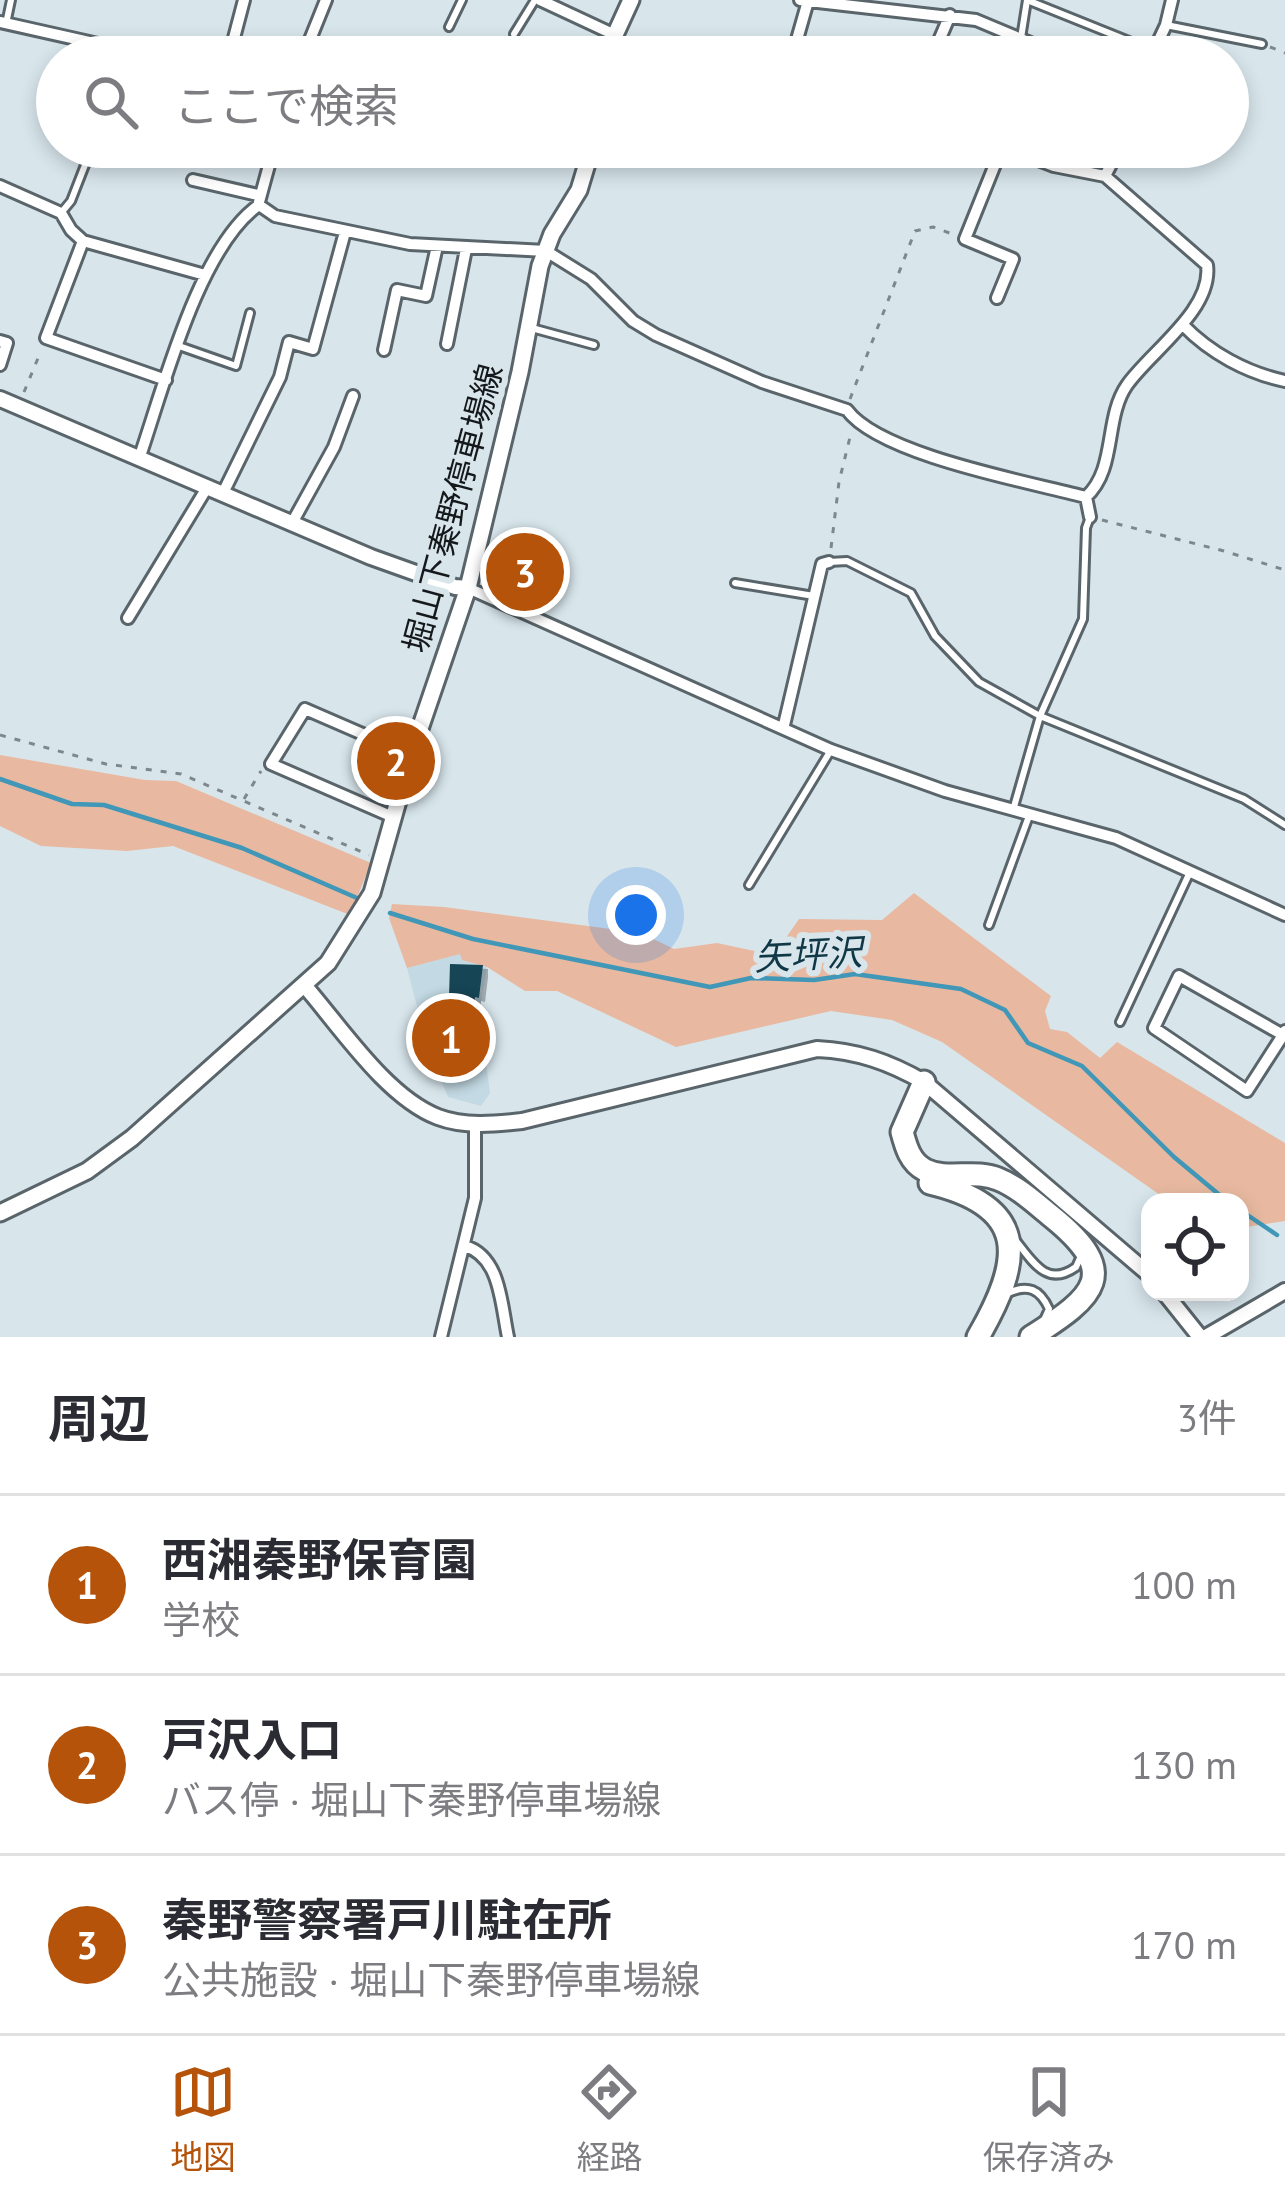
<!DOCTYPE html>
<html lang="ja">
<meta charset="utf-8">
<style>
:root{--surface:#fff;--page:#f2f2f3;--text:#2b2b33;--muted:#7c7c81;--line:#e1e1e2;--accent:#b45309}
body{margin:0;font-family:"PT Sans","Noto Sans JP",sans-serif;background:var(--page);color:var(--text)}
.controls{position:absolute;right:36px;bottom:36px;display:grid;overflow:hidden;border-radius:24px;box-shadow:0 6px 18px #0003}
.controls button{width:108px;height:108px;display:grid;place-items:center;padding:0;border:0;border-bottom:3px solid var(--line);background:var(--surface);color:var(--text);font:60px sans-serif}
.you{position:absolute;left:636px;top:915px;width:42px;height:42px;margin:-30px;border:9px solid #fff;border-radius:50%;background:#1a73e8;box-shadow:0 0 0 18px #1a73e833}
.badge{display:grid;place-items:center;width:78px;height:78px;border-radius:50%;background:var(--accent);color:#fff;font-size:39px;font-weight:700}
.pin{position:absolute;translate:-50% -50%;border:6px solid #fff;box-shadow:0 3px 12px #0006}
.list{margin:0;padding:0;list-style:none}
h2{display:flex;justify-content:space-between;align-items:center;height:156px;margin:0;padding:0 48px;font-size:51px}
h2 small{font-size:39px;font-weight:400;color:var(--muted)}
.list li{display:grid;grid-template-columns:78px 1fr auto;gap:36px;align-items:center;box-sizing:border-box;height:180px;padding:0 48px;border-top:3px solid var(--line)}
.list b{display:block;font-size:45px;white-space:nowrap}
.list p{margin:0;font-size:39px;white-space:nowrap;color:var(--muted)}
.list em{font-size:39px;font-style:normal;color:var(--muted)}
.icon{flex:none;width:66px;height:66px;fill:none;stroke:currentColor;stroke-width:2;stroke-linecap:round;stroke-linejoin:round}
.map{position:relative;flex:none;width:1285px;height:1337px;overflow:hidden}
.search{position:absolute;background:var(--surface);box-shadow:0 6px 18px #0003;left:36px;right:36px;top:36px;height:132px;display:flex;align-items:center;gap:30px;box-sizing:border-box;padding:0 42px;border-radius:66px;color:var(--muted);font-size:45px}
.sheet{height:696px;background:var(--surface)}
nav{display:flex;justify-content:space-around;align-items:center;box-sizing:border-box;height:168px;border-top:3px solid var(--line);background:var(--surface);font-size:33px;color:var(--muted)}
nav a{display:grid;justify-items:center;gap:6px}
nav .on{color:var(--accent)}
.map>svg:first-child{display:block}
.built{fill:#c3d9e3}
.green{fill:#e8b9a0}
.lines{fill:none;stroke-linecap:round;stroke-linejoin:round}
.stream{stroke:#4097b7;stroke-width:4.5}
.building{fill:#174556;filter:url(#shadow)}
.service-casing{stroke:#59656a;stroke-width:12}
.minor-casing{stroke:#59656a;stroke-width:16}
.tertiary-casing{stroke:#59656a;stroke-width:20}
.secondary-casing{stroke:#59656a;stroke-width:21}
.motorway-casing{stroke:#59656a;stroke-width:27}
.path{stroke:#7e878b;stroke-width:3;stroke-dasharray:6 9;stroke-linecap:butt}
.service{stroke:#fff;stroke-width:6}
.minor{stroke:#fff;stroke-width:10}
.tertiary{stroke:#fff;stroke-width:14}
.secondary{stroke:#fff;stroke-width:15}
.motorway{stroke:#fff;stroke-width:21}
.labels{text-anchor:middle;dominant-baseline:central;stroke-width:12;stroke-linejoin:round;paint-order:stroke}
.street-label{font-size:33px;fill:#15191b;stroke:#d8e6ec}
.water-label{font-size:36px;font-style:italic;fill:#103746;stroke:#d8e6ec}
</style>
<div class="map">
<svg width="1285" height="1337" viewBox="0 0 1285 1337">
<defs>
<filter id="shadow"><feDropShadow dx="6" dy="4" stdDeviation="0" flood-color="#0004"/></filter>
</defs>
<rect width="100%" height="100%" fill="#d8e6ec"/>
<path class="built" d="M461 953 487 967 477 1025 478 1056H485L490 1093 481 1106 448 1097 429 1052 407 968Z"/>
<path class="green" d="M0 755 145 780 176 781 371 863 350 915 173 846 127 851 41 846 0 826Z
M914 893 1051 996 1045 1011 1050 1029 1067 1032 1100 1058 1117 1042 1285 1143V1221L1240 1228V1202H1170L942 1042 892 1020 831 1011 676 1047 557 991H525L487 967 462 960 460 954 407 968 389 918 392 904 444 907 641 933 674 949 717 943 774 955 799 919 882 920Z"/>
<g class="lines">
<path class="stream" d="M0 779 72 804 104 805 242 848 357 898
M390 913 473 939 710 987 751 978 814 980 855 974 961 989 1005 1010 1028 1043 1082 1066 1174 1157 1228 1202
M1240 1210 1277 1235"/>
</g>
<path class="building" d="M450 964 483 965 479 998 475 997 472 1057 441 1056 439 1029 448 1030Z"/>
<g class="lines">
<g class="service-casing">
<path id="service" d="M6 24 11 0
M1166 25 1262 44
M449 27 462 0
M514 34 535 0
M1021 38 1027 0 1154 51
M61 213 71 201 92 147
M528 327 594 345
M179 346 236 366 250 313
M829 562 847 561 911 593 935 636 979 682 1040 716 1244 799 1285 825
M735 583 814 596
M1013 810 1040 716 1083 619 1086 528 1090 517
M749 885 831 750
M989 925 1029 816
M1120 1022 1190 872
M1017 1242C1034 1264 1048 1287 1076 1267L1081 1256
M1008 1293C1028 1284 1040 1289 1049 1309L1044 1320"/>
</g>
<g class="minor-casing">
<path id="minor" d="M540 0 615 35
M800 0 976 20 1064 57
M0 22 156 57
M229 57 244 0
M303 57 326 0
M792 57 808 1
M932 57 950 15
M1151 57 1166 25 1172 0
M1004 147 1054 166 1105 176 1207 265C1213 310 1150 352 1127 385 1104 418 1117 469 1086 497L1090 517
M1105 176 1120 147
M193 180 258 195
M0 186 61 213 71 230 83 241 205 275
M259 202 274 147
M259 205 275 216 410 244 546 251 591 279 633 321 656 335 762 382 847 410C880 455 1029 482 1086 497
M83 241 46 338 166 380
M997 298 1013 259 965 239 1002 147
M1183 325C1210 353 1247 373 1285 381
M0 341 7 343 0 365
M447 344 466 249
M384 350 397 290 426 296 437 246
M140 456C164 386 199 247 259 205
M223 493 280 377 289 342 313 349 345 232
M292 523 334 447 353 396
M468 588 831 750 945 791 1116 838 1285 915
M128 618 208 486
M784 725 822 564 829 562
M393 817 271 764 305 709 411 755
M1283 1035 1179 976 1154 1028 1247 1091 1283 1035 1285 1031
M465 1246C501 1257 501 1305 508 1337
M441 1337 475 1198V1124"/>
</g>
<g class="tertiary-casing">
<path id="tertiary" d="M0 399 371 557 455 587 468 588
M304 985C340 1026 386 1097 438 1117 464 1127 495 1124 522 1121L817 1049C858 1051 889 1062 924 1082L1150 1275
M1164 1292 1200 1337
M1206 1337 1285 1291"/>
</g>
<g class="secondary-casing">
<path id="secondary" d="M610 57 615 35 631 0
M0 1213 87 1171 132 1138 328 963 372 893 411 755 468 588 520 372 540 266 552 234 579 190 592 147"/>
</g>
<g class="motorway-casing">
<path id="motorway" d="M924 1082 902 1132C906 1147 910 1162 925 1170 947 1181 975 1169 998 1179 1018 1187 1035 1203 1051 1216 1122 1273 1096 1296 1031 1337
M930 1183C1031 1207 1022 1261 978 1337"/>
</g>
<path class="path" d="M1270 47 1285 53
M24 392 41 351
M850 399 915 231 933 227 952 234
M1102 520 1224 551 1285 570
M831 548 839 482 851 433
M0 735 106 764 181 774 369 855
M244 799 261 771"/>
<use href="#service" class="service"/>
<use href="#minor" class="minor"/>
<use href="#tertiary" class="tertiary"/>
<use href="#secondary" class="secondary"/>
<use href="#motorway" class="motorway"/>
</g>
<g class="labels">
<g class="street-label">
<text transform="translate(452 508) rotate(-75)">堀山下秦野停車場線</text>
</g>
<g class="water-label">
<text transform="translate(808 954) rotate(-3)">矢坪沢</text>
</g>
</g>
</svg>
<div class="controls">
<button><svg class="icon" aria-label="locate" viewBox="0 0 24 24"><circle cx="12" cy="12" r="6"/><path d="M12 2v4M12 18v4M2 12h4M18 12h4"/></svg></button>
</div>
<div class="you"></div>
<div class="pin badge" style="left:451px;top:1038px">1</div>
<div class="pin badge" style="left:396px;top:761px">2</div>
<div class="pin badge" style="left:525px;top:572px">3</div>
<div class="search"><svg class="icon" aria-label="search" viewBox="0 0 24 24"><circle cx="10" cy="10" r="6"/><path d="M15 15l6 6"/></svg>ここで検索</div>
</div>
<section class="sheet">
<h2>周辺<small>3件</small></h2>
<ul class="list">
<li><span class="badge">1</span><div><b>西湘秦野保育園</b><p>学校</p></div><em>100 m</em></li>
<li><span class="badge">2</span><div><b>戸沢入口</b><p>バス停 · 堀山下秦野停車場線</p></div><em>130 m</em></li>
<li><span class="badge">3</span><div><b>秦野警察署戸川駐在所</b><p>公共施設 · 堀山下秦野停車場線</p></div><em>170 m</em></li>
</ul>
</section>
<nav>
<a class="on"><svg class="icon" aria-label="map" viewBox="0 0 24 24"><path d="M3 6l6-2 6 2 6-2v14l-6 2-6-2-6 2zM9 4v14M15 6v14"/></svg>地図</a>
<a><svg class="icon" aria-label="directions" viewBox="0 0 24 24"><path d="M12 3l9 9-9 9-9-9zM9 14v-3h6M13 9l2 2-2 2"/></svg>経路</a>
<a><svg class="icon" aria-label="saved" viewBox="0 0 24 24"><path d="M7 4h10v16l-5-4-5 4z"/></svg>保存済み</a>
</nav>
